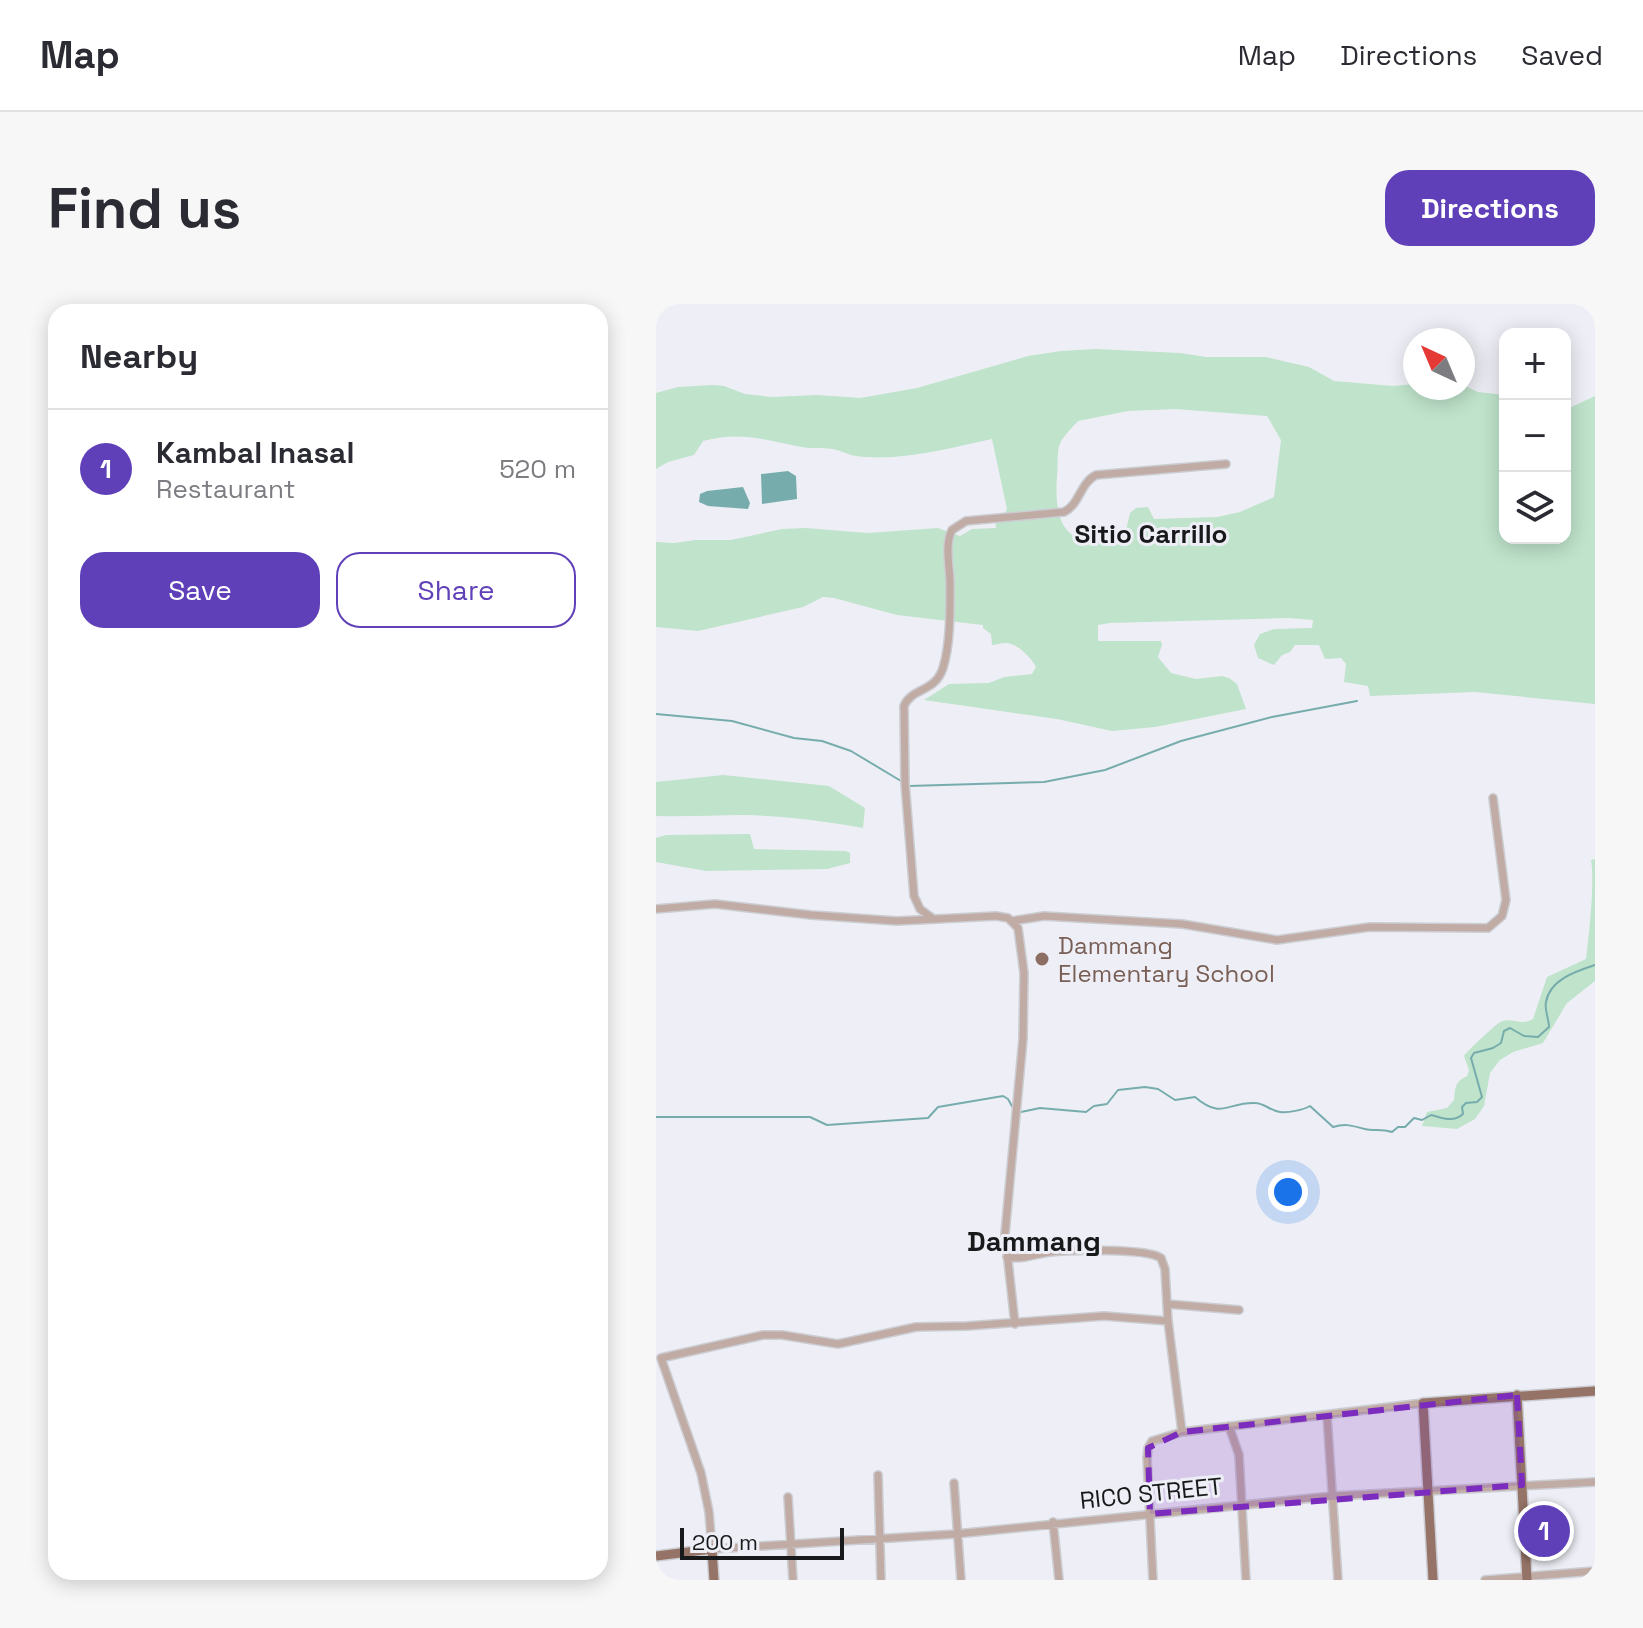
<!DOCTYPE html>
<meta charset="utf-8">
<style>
:root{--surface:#fff;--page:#f7f7f7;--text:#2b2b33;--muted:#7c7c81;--line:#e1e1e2;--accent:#5f40b8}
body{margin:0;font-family:"Space Grotesk",sans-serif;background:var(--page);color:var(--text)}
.controls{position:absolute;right:24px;top:24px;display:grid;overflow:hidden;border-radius:16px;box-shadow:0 4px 20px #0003}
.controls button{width:72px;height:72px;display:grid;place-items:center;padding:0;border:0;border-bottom:2px solid var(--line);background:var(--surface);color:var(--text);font:40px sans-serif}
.compass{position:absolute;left:747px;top:24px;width:72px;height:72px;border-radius:50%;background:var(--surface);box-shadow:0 4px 20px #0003;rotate:316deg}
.scale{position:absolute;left:24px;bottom:20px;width:164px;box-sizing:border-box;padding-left:8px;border:4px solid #18191b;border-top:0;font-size:22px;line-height:28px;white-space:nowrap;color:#18191b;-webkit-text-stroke:6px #eeeff6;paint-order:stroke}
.you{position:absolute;left:632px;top:888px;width:28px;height:28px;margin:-20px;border:6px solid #fff;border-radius:50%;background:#1a73e8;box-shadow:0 0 0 12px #1a73e833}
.badge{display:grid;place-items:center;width:52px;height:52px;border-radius:50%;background:var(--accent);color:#fff;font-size:26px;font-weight:700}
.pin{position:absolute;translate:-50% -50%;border:4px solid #fff;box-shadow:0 2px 8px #0006}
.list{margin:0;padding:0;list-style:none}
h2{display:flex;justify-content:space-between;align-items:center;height:104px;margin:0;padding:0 32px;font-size:34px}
h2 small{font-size:26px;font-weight:400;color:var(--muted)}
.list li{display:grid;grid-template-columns:52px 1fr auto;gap:24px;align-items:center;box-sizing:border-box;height:120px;padding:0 32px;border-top:2px solid var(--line)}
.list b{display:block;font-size:30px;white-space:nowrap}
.list p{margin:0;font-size:26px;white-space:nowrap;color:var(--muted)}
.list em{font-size:26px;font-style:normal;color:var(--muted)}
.actions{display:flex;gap:16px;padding:24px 32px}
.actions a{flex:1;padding:18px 0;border:2px solid var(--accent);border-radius:24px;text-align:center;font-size:28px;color:var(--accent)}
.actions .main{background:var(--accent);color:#fff}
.icon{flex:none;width:44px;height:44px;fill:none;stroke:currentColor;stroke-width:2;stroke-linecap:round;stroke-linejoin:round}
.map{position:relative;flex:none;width:939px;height:1276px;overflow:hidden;border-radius:24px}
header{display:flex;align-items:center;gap:48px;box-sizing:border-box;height:112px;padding:0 40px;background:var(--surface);border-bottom:2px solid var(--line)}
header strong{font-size:38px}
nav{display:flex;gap:44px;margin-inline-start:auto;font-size:28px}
.intro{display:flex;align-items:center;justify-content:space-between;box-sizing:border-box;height:192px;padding:0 48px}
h1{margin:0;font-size:56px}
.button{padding:20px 36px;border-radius:24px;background:var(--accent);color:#fff;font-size:28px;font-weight:700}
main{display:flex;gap:48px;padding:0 48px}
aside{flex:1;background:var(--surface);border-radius:24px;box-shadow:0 4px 20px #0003}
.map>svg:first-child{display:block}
.green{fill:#bfe3cb;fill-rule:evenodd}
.water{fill:#77acad}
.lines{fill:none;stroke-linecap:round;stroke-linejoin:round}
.stream{stroke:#77acad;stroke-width:2}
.minor-casing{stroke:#cccdd3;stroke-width:10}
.major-casing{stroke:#cccdd3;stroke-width:12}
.minor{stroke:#c0aca4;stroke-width:7}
.major{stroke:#957366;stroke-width:9}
.marked{fill:#7b2cbf;fill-opacity:0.2;stroke:#7b2cbf;stroke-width:6;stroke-dasharray:16 10;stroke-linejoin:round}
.education-dot{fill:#8d6e63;stroke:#eeeff6;stroke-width:3}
.labels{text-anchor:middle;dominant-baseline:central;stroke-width:6;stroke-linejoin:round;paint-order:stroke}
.education-label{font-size:24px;fill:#785e54;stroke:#eeeff6;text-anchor:start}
.street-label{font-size:24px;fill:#18191b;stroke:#eeeff6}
.neighbourhood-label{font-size:26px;font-weight:bold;fill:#18191b;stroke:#eeeff6}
.quarter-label{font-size:28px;font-weight:bold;fill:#18191b;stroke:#eeeff6}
</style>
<header>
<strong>Map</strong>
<nav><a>Map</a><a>Directions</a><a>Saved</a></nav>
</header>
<div class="intro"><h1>Find us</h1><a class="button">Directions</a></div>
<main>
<aside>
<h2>Nearby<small></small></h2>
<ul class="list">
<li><span class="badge">1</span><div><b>Kambal Inasal</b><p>Restaurant</p></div><em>520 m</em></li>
</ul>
<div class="actions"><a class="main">Save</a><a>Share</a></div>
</aside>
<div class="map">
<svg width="939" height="1276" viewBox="0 0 939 1276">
<rect width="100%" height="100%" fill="#eeeff6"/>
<path class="green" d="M440 45 524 49 550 53H610L653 63 678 77 737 82 759 80V84H807V81L822 88 849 91V109H843L849 115V234H909V106L939 92V400L819 388 714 392 712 382 688 378 690 360 685 354 669 355 663 341H639L634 348 626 351 618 361 602 354 598 341 604 330 618 325 656 324 657 316 632 314 454 319 442 321V337H505L506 341 502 353 515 369 540 375 566 372 573 374 581 380 590 405 499 423 456 427 401 415 268 396 293 380 333 379 348 373 376 370 380 363C376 354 360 338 349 339 344 339 340 341 336 341L335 330 327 324V321L241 311 178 294 167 293 147 303 42 327 0 323V238L18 239 40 236H75L126 225 150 224 212 229 282 224 304 232 316 225 340 224 339 211 349 209 351 205 336 135C293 144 245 158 200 152 192 151 185 146 176 145 166 143 156 145 145 143 109 136 85 127 47 137L38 151 12 158 0 165V89L22 83 57 81 68 82 89 90 116 93 161 91 204 94 261 84 372 52 405 47ZM519 105 611 112 625 136 618 193 584 208 561 213 498 215 492 203 480 204 474 209 470 226C416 250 397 227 401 173 402 164 401 151 403 142 406 133 416 124 422 117L472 107Z
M67 471 173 482 209 504 207 524C167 517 128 512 88 511 59 511 29 513 0 512V478Z
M94 530 98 545 190 547 194 549V559L171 565 50 567 0 558V534L10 531Z
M939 555V677L911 699 887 739 857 748 844 756 834 769 828 802 819 815 801 825 766 822 771 808 791 804 798 796C800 782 798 779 811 772L813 766 808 752C810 748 842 718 846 717 858 714 865 722 877 715L891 673 930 655C933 632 939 576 935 556Z"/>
<path class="water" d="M132 167 140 172 141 195 106 200 105 170Z
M87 183 94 199 92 205 52 202 43 198 44 190 51 187Z"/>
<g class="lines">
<path class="stream" d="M0 410 76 417 138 434 166 437 195 447 245 477
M253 482 388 478 449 466 525 437 616 413 701 397
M365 808 384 804 430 808 438 802 451 800 462 786 489 783 502 785 519 796 539 793C566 816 571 798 599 799 608 799 615 807 624 808 632 809 647 806 654 802L677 823C691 819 696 822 709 825 717 827 726 825 736 828L742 823H749L758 814 766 816 775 811C787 814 797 819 807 810L806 803 810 799 821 798 826 793 815 754 818 749 837 744 845 739 848 727 854 724 868 732 882 733 893 723C893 715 888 705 890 698 894 675 921 667 939 661
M0 813H154L171 821 272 814 282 803 347 792 352 795 357 804"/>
<g class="minor-casing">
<path id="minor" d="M0 605 59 600 155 611 241 617 340 612 352 614 362 624 368 669 367 735 349 930 359 1020
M276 614 264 605 258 592 249 479 248 402C256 383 279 389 287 364 295 338 294 303 294 276 293 260 289 239 296 226L310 217 408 208C424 200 424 179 440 171L570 160
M356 617 388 612 526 620 621 636 714 623 832 624 846 612 850 596 837 494
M351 953C366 956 379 950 394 948 413 946 491 944 505 954L509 965 512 1017 526 1128
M511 1000 583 1006
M512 1017 448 1012 311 1022 260 1023 182 1040 126 1031H107L5 1054 45 1169 53 1208 56 1245 300 1230 677 1192 939 1178
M671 1111 682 1276
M573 1122 583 1151 590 1276
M222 1171 225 1276
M298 1179 305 1276
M132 1193 137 1276
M397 1218 403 1276
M497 1276 491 1154 492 1144 496 1137 526 1128 767 1099
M829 1276 939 1267"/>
</g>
<g class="major-casing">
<path id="major" d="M861 1091 871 1276
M0 1252 56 1245 58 1276
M777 1276 767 1099 939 1087"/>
</g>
<use href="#minor" class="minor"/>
<use href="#major" class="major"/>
</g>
<path class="marked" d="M861 1091 866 1181 494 1210 492 1144 526 1128Z"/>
<circle class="education-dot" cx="386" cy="655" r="8"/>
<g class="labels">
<g class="education-label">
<text x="402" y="641">Dammang<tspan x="402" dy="28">Elementary School</tspan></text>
</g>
<g class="street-label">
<text transform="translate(495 1189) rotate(-6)">RICO STREET</text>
</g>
<g class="neighbourhood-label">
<text x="495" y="230">Sitio Carrillo</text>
</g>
<g class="quarter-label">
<text x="378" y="937">Dammang</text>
</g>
</g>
</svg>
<div class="controls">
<button>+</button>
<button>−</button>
<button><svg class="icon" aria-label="layers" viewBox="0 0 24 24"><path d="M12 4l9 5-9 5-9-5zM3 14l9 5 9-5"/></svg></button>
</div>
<svg class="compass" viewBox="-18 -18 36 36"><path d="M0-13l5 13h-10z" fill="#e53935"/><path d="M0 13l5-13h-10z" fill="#7c7c81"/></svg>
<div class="scale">200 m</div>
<div class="you"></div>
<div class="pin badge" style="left:888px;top:1227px">1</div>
</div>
</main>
